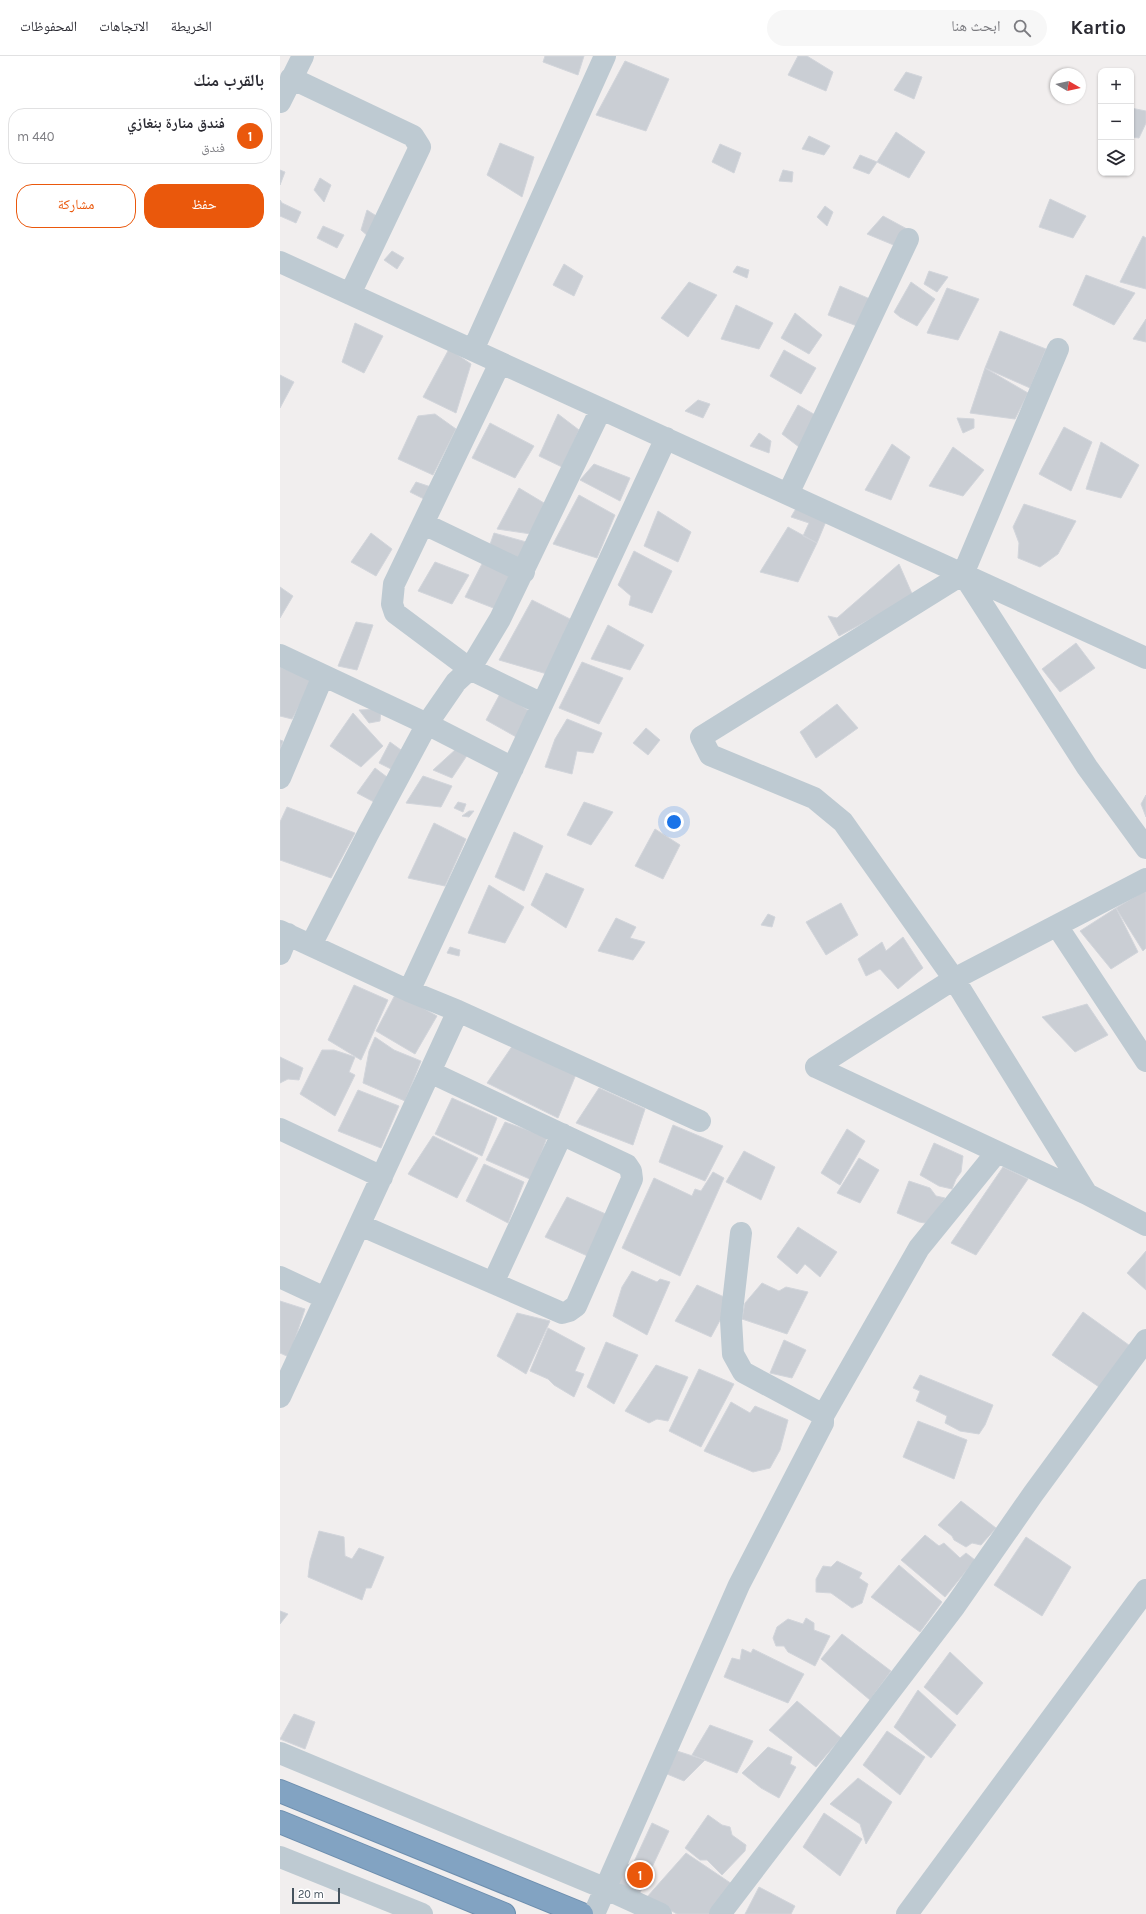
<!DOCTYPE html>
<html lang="ar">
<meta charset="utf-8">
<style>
:root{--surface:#fff;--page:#f7f7f7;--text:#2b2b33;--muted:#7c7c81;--line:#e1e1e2;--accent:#ea580c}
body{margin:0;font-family:Karla,"Noto Naskh Arabic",sans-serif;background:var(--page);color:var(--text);direction:rtl}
.controls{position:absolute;right:12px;top:12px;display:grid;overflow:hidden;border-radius:8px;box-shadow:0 1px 3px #0004}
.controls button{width:36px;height:36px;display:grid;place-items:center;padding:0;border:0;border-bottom:1px solid var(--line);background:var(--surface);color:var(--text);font:20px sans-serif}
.compass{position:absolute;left:770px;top:12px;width:36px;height:36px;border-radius:50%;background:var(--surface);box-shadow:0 1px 3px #0004;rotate:99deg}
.scale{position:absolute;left:12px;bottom:10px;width:48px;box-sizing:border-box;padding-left:4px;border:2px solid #45535e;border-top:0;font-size:11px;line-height:14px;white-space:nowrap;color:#45535e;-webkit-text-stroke:3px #fff;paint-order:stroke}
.you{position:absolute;left:394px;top:766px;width:14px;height:14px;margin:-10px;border:3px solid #fff;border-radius:50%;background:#1a73e8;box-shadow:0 0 0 6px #1a73e833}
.badge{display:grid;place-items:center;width:26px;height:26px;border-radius:50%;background:var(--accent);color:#fff;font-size:13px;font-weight:700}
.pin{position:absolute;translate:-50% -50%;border:2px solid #fff;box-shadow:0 1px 4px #0006}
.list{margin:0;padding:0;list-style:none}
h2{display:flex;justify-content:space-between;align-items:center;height:52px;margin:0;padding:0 16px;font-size:17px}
h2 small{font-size:13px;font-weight:400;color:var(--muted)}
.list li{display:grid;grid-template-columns:26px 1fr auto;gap:12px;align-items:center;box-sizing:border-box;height:56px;margin:0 8px 8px;padding:0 8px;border:1px solid var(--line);border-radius:16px}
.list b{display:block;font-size:15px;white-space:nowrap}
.list p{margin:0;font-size:13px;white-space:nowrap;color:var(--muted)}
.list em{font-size:13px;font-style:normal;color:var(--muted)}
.actions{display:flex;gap:8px;padding:12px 16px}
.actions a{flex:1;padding:9px 0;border:1px solid var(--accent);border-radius:16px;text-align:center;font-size:14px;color:var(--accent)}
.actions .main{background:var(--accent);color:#fff}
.icon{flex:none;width:22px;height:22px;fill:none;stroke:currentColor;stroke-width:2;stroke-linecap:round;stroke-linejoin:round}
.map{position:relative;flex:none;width:866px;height:1858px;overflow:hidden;direction:ltr}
header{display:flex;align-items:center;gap:24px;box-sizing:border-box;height:56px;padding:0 20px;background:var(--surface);border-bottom:1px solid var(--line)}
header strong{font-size:19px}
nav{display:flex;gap:22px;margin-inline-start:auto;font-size:14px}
.search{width:280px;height:36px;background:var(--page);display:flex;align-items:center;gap:10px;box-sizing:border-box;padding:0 14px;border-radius:22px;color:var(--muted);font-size:15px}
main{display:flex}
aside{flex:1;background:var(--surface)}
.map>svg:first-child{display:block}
.building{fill:#caced4;stroke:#d2d5db}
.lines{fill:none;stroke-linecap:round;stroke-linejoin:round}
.highway-casing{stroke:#6d8eae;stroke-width:24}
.minor{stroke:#becad2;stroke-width:22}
.highway{stroke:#82a3c2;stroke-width:22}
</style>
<header>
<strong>Kartio</strong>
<div class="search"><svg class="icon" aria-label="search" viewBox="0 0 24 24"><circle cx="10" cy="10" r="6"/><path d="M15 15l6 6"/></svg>ابحث هنا</div>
<nav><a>الخريطة</a><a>الاتجاهات</a><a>المحفوظات</a></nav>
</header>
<main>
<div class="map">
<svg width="866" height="1858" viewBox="0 0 866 1858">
<rect width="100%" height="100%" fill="#f1eeee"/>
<path class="building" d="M265 0H304L298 19 263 6Z
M518 0H527L553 16 546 35 508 19Z
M345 5 389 23 366 75 316 59Z
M626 16 642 21 634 43 614 34Z
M851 52 866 55V67L859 82 851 81Z
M616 76 645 96 629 122 597 106Z
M529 80 550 90 544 99 522 93Z
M220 87 254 101 242 141 207 119Z
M440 88 461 97 454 117 432 106Z
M580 99 597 106 589 118 573 112Z
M0 114 5 116 0 129Z
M503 114 513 116 512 126 499 125Z
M40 122 51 129 44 146 34 134Z
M770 143 806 160 793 182 759 171Z
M0 144 2 147 21 156 16 167 0 160Z
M545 150 553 156 547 170 537 161Z
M87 154 98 161 89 181 81 174Z
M603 160 627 173 616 190 587 178Z
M43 170 64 179 57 192 37 182Z
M863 180 866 182V233L840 226Z
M112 195 124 202 117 213 104 204Z
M284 208 303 220 294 240 273 229Z
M457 210 469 214 467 222 453 216Z
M649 215 668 221 657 236 644 228Z
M806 219 855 237 834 269 793 249Z
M409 226 437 239 408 281 381 262Z
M631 226 655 243 637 270 620 261 614 256Z
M560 230 590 243 577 270 548 259Z
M667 232 699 243 678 284 647 277Z
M456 249 493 267 479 293 441 283Z
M515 257 542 279 529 298 501 282Z
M866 263V286L853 283Z
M75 267 103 280 84 317 62 306Z
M720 275 766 293 750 332 705 312Z
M169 293 191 308 176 357 143 341Z
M504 294 536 312 521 338 490 320Z
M705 312 748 337 735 363 690 357Z
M0 319 14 326 0 352Z
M418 344 430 348 423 362 405 355Z
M518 349 537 360 519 391 502 378Z
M155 358 176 373 153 419 118 403 138 360Z
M278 358 299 374 282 411 259 400Z
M677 362 694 363V372L683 377Z
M210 367 254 390 235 422 192 402Z
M784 371 812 386 791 435 759 418Z
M479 377 491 385 489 397 470 390Z
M821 386 859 409 841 442 806 433Z
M612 388 630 401 611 444 585 434Z
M673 391 704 414 683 440 649 430Z
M314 408 350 422 340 445 300 424Z
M136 426 151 431 146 444 130 436Z
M239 432 264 447 251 478 217 473Z
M299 439 335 459 317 502 273 488Z
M521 444 547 463 537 487 523 480 529 467 511 461Z
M744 448 796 465 778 498 760 511 738 502 739 487 733 471Z
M378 455 411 476 398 506 364 490Z
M508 471 537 487 518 526 480 516Z
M91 477 112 493 96 520 71 506Z
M214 477 250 487 243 506 208 494Z
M354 495 392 515 372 557 349 549 351 540 338 529Z
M204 504 232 520 216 553 185 541Z
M155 506 189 519 172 548 138 535Z
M619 508 633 540 559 580 548 560 557 562Z
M0 531 13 540 0 562Z
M252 544 290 563 267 618 219 604Z
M76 566 93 569 77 614 58 610Z
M328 569 364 589 350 614 311 603Z
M796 587 815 612 780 636 762 613Z
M302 606 343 622 319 668 279 652Z
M0 611 33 624 12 663 0 660Z
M221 636 249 655 238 682 206 664Z
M557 648 578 672 536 702 520 676Z
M101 653 100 665 89 667 79 654Z
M73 657 103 690 81 711 50 690Z
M287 663 322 677 313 697 297 695 292 718 265 711 275 683Z
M366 672 380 684 368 699 353 687Z
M0 684 3 685 0 694Z
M110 686 121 694 113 714 99 707Z
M176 693 188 698 172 722 153 714Z
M95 712 107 721 94 746 77 737Z
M143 720 172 730 161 751 126 747Z
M866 739V761L861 748Z
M178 746 186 748 183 756 174 752Z
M304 746 333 756 311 789 287 779Z
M7 751 75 777 51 822 0 804V766Z
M189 755H194L189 761 182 760Z
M154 767 186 783 165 830 128 822Z
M375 773 400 789 383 823 355 810Z
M234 776 263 790 244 835 215 821Z
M266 817 304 833 286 872 251 849Z
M209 829 244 851 225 887 188 877Z
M866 834V892L863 895 836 852Z
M561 847 578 879 546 899 526 866Z
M836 852 858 896 831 913 800 875Z
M488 858 495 861 492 871 481 869Z
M336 862 356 871 350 882 365 886 353 904 318 895Z
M623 881 643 912 618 933 600 913 586 920 578 903 602 886 606 895Z
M170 891 180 894 179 900 167 897Z
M74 929 108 944 81 1004 48 984Z
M116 937 157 960 135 998 96 975Z
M807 948 828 979 795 996 762 961Z
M95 981 114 994 141 1005 125 1045 83 1027 89 995Z
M233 989 297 1016 278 1062 207 1027Z
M42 994H54L75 1001 69 1016 75 1019 55 1060 20 1038Z
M0 1001 23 1012 19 1024 8 1023 0 1027Z
M319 1032 365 1053 353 1089 296 1067Z
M78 1034 119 1050 101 1092 58 1075Z
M172 1042 217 1062 202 1100 155 1078Z
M225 1066 267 1081 252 1124 206 1104Z
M393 1069 443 1090 425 1125 379 1106Z
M567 1073 585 1085 560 1129 541 1117Z
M153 1080 198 1102 177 1142 128 1118Z
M654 1087 683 1100 681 1116 676 1123 672 1133 659 1130 640 1119Z
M464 1095 495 1111 481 1144 446 1126Z
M579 1102 599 1114 580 1147 557 1137Z
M204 1108 244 1126 228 1167 186 1145Z
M723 1111 748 1123 696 1199 671 1187Z
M433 1116 444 1122 400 1220 342 1192 374 1122 412 1140 415 1133 421 1135Z
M629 1125 650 1132 656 1140 665 1142 652 1162 645 1167 639 1166 617 1157Z
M287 1141 328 1159 312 1202 265 1181Z
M518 1171 557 1196 540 1221 525 1208 517 1218 497 1201Z
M866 1195V1234L847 1217Z
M352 1215 377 1226 380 1223 390 1226 367 1279 333 1260 342 1231Z
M482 1227 499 1235 506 1231 528 1236 507 1278 462 1263 465 1247Z
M417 1229 451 1244 431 1281 395 1265Z
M0 1245 25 1253 9 1301 0 1297Z
M803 1256 853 1292 822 1333 772 1299Z
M237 1257 270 1265 246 1318 217 1300Z
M268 1272 305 1292 295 1315 304 1318 294 1341 274 1329 268 1323 250 1315Z
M504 1284 526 1294 512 1322 490 1317Z
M326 1286 358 1299 334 1348 307 1331Z
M376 1309 408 1321 388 1365 377 1363 369 1367 345 1355Z
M419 1313 454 1328 421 1391 389 1375Z
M640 1319 713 1349 705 1369 699 1378 680 1375 665 1367 667 1360 636 1345 640 1335 633 1332Z
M451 1346 470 1357 475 1350 508 1364 500 1394 490 1412 473 1416 424 1395Z
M638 1365 687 1384 674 1423 623 1401Z
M681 1445 716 1472 701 1489 692 1487 686 1491 674 1484 672 1480 658 1469Z
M39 1475 64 1481 65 1500 72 1503 79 1492 104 1501 91 1532H86L82 1544 28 1521 30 1505Z
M645 1479 659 1490 664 1487 680 1502 686 1497 695 1504 665 1541 621 1504Z
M746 1481 791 1511 762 1560 714 1529Z
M557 1505 582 1517 579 1522 588 1528 582 1547 572 1552 551 1537 536 1536V1523L543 1510 551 1511Z
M619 1509 662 1546 640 1576 591 1541Z
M0 1555 8 1558 0 1568Z
M526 1562 534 1567V1574L550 1580 535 1610 508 1596 504 1590H496L493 1582 497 1571 508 1563 523 1568Z
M562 1578 611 1615 590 1644 541 1603Z
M462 1593 471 1597 473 1593 524 1618 508 1647 444 1621 452 1602 460 1604Z
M670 1596 703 1627 677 1659 644 1631Z
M638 1634 676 1669 651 1702 614 1671Z
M517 1645 561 1682 536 1711 489 1674Z
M14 1658 35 1666 25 1693 0 1683Z
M430 1669 473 1685 457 1717 412 1699Z
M607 1675 645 1701 620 1739 583 1709Z
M488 1691 512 1701 510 1708 516 1711 499 1742 481 1732 462 1717Z
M397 1695 425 1704 404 1725 387 1718Z
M578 1722 612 1746 586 1788 580 1768 550 1748Z
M544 1757 582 1783 560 1820 523 1791Z
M428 1759 442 1769 450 1771 452 1779 466 1789 465 1795 442 1819 427 1804H420L405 1792Z
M372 1767 389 1775 357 1843 333 1832 345 1807 352 1810Z
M406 1797 452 1828 433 1858H397L367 1841Z
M479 1831 515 1850 511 1858H465Z"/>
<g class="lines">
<g class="highway-casing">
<path id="highway" d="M0 1735 302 1858
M0 1766 224 1858"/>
</g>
<path class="minor" d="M11 22 133 80 140 91 70 238
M0 46 23 0
M0 206 866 602
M778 293 683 518 421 681 430 699 534 742 563 766 674 923 807 1138
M193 294 325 0
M220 307 114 528 112 548 115 557 190 613 262 648
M508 438 628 183
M144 468 244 516
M683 518 807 711 866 792
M0 599 147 668 233 712
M0 722 43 620
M777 870 866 1005
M0 875 129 935 178 955 420 1065
M31 889 88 778 147 668 176 626 190 613 220 563 321 353
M0 898 8 878
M129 935 386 382
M536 1011 674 923 866 823
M536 1011 807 1138 866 1169
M0 1073 102 1121
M80 1169 282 1257 289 1255 296 1250 352 1123 351 1115 347 1109 150 1016
M0 1221 45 1242
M213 1227 282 1078
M0 1341 178 955
M543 1360 639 1192 717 1096
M0 1697 324 1832 381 1858
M0 1801 142 1858
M314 1858 459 1529 543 1367V1360L536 1355 463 1316 453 1298 451 1264 461 1177
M440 1858 675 1550 753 1438 866 1284
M627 1858 866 1534"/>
<use href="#highway" class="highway"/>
</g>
</svg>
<div class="controls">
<button>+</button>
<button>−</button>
<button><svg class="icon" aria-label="layers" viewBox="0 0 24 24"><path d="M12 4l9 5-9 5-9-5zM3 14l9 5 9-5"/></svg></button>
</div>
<svg class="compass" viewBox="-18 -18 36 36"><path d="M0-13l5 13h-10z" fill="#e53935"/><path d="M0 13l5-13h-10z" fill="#7c7c81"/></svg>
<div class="scale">20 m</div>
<div class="you"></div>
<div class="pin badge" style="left:360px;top:1819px">1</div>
</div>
<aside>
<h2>بالقرب منك<small></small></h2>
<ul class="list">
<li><span class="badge">1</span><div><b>فندق منارة بنغازي</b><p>فندق</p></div><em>440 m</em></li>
</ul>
<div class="actions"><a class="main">حفظ</a><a>مشاركة</a></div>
</aside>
</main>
